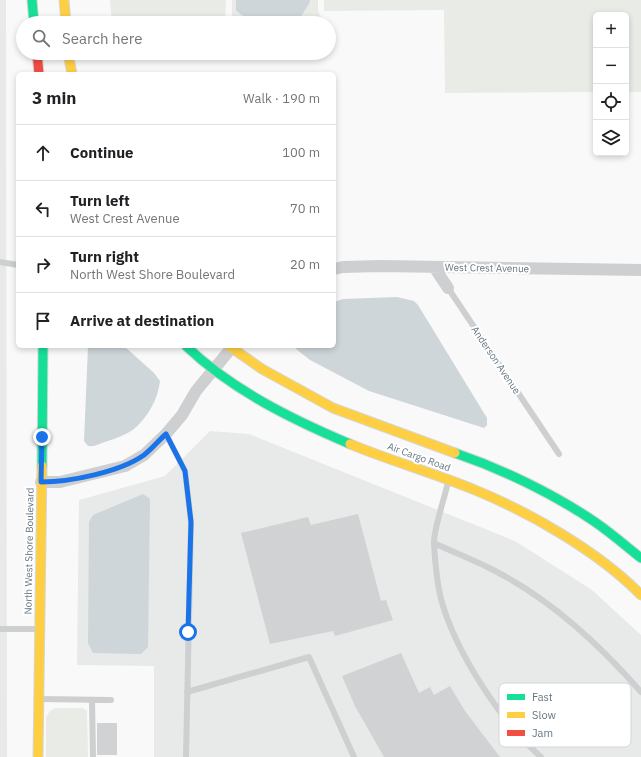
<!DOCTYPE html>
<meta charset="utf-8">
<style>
:root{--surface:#fff;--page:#f2f2f2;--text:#202124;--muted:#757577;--line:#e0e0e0}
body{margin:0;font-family:"IBM Plex Sans",sans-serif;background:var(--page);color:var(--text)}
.controls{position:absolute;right:12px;top:12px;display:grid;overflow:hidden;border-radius:6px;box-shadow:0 2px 6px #0003}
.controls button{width:36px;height:36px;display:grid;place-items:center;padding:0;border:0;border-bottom:1px solid var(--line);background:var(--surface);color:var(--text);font:20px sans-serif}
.stop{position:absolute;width:12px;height:12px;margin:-9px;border:3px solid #1a73e8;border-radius:50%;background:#fff}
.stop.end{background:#1a73e8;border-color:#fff;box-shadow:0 1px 4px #0008}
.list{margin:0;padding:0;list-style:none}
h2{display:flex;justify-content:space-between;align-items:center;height:52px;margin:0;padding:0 16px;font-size:17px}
h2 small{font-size:13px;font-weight:400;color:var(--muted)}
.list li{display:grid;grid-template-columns:26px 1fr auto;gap:12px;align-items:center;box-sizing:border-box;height:56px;padding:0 16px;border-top:1px solid var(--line)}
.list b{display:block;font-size:15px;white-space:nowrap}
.list p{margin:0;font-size:13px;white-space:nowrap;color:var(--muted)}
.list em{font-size:13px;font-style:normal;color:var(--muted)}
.icon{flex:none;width:22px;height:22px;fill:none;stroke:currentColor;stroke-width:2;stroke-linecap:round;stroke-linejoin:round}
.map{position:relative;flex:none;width:641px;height:757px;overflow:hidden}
.search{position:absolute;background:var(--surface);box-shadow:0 2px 6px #0003;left:16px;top:16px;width:320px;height:44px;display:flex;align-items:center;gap:10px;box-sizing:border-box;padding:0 14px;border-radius:22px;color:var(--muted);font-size:15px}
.panel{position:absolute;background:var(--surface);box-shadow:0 2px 6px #0003;left:16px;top:72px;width:320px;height:276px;border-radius:6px}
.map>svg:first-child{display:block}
.built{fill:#e8e9e9}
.green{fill:#e8ebe6}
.water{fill:#ced6d9}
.building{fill:#d0d2d3}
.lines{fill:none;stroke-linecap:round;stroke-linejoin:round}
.fast-casing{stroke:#d5d6d7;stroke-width:11}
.slow-casing{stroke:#d5d6d7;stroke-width:11}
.jam-casing{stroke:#d5d6d7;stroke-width:11}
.lane{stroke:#cecfd0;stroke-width:6}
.street{stroke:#cecfd0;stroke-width:12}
.fast{stroke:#16e098;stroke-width:9}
.slow{stroke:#ffcf43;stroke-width:9}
.jam{stroke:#f24e42;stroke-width:9}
.route{stroke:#1a73e8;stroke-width:5}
.labels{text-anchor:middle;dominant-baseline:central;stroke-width:4;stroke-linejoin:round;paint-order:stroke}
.street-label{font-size:10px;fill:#657683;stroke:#fff}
.key{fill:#fff;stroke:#d1d6da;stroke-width:1}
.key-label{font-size:11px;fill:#657683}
</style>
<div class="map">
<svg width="641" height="757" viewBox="0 0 641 757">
<rect width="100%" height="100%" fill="#f9f9f9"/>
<path class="built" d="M0 0H6L7 757H0Z
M210 431 249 434 515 541 592 590 641 635V757H154V666L77 665 79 500 165 476Z"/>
<path class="green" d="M110 0H226L225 23H112Z
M232 0H236V11L253 23H232Z
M310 0H318V11L321 17 315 23H297Z
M324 0H641V92H626V15H596V92L445 93 444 10 324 11Z
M55 708H83L87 711 88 757H46V717L50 711Z"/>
<path class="water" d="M236 0H310V2L297 23H253L236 11Z
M397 297 414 301 418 305 487 418V425L484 428 369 391 310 360 296 349V346H334V302L343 299Z
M88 346H124L154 373 160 381C158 399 148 417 134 429 124 437 106 441 94 446H88L84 441Z
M143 494 150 499 148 647 141 654 93 653 88 643 89 522 93 515Z"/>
<path class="building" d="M358 514 381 601 386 600 393 620 335 636 333 631 270 644 241 533 308 517 311 525Z
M401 653 419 693 430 687 434 695 450 686 465 711 500 757H384L355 706 342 676Z
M97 723H117V755H97Z"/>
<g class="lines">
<g class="fast-casing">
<path id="fast" d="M32 0 34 23
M186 346C232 390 291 419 350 444
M455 453C502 469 554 494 595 522 611 533 626 546 641 558
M42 466 43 346"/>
</g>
<g class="slow-casing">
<path id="slow" d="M64 0 66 23
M68 53 72 74
M229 346 262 369 333 408 455 453
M350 444C391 461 434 473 475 490 531 513 599 552 641 595
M38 757 42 466"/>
</g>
<g class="jam-casing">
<path id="jam" d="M37 53 39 74"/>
</g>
<path class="lane" d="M0 262 18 265
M448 288 559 454
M166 434 185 471 191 522 186 757
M448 482C445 497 433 531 434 544 435 560 437 583 441 599 455 651 501 722 541 757
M434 543C455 553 477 561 497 572 553 601 600 645 641 692
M0 629H40
M187 692 309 657 354 757
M39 699 111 700
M92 700 93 757"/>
<path class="street" d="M434 267 448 288
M334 269 343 267 381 266 641 270
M41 482H60L125 466 144 455 166 434 182 415 196 391 233 346"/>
<use href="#fast" class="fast"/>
<use href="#slow" class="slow"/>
<use href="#jam" class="jam"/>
</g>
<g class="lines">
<path class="route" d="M42 437 41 482C70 482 120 472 144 455 152 449 159 440 166 434L185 471 191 522 188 632"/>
</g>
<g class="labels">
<g class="street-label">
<text transform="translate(487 268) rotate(1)">West Crest Avenue</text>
<text transform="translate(496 360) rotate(56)">Anderson Avenue</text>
<text transform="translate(419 457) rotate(20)">Air Cargo Road</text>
<text transform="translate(29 551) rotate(-89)">North West Shore Boulevard</text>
</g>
</g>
<rect x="499" y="683" width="132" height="64" rx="6" class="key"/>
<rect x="507" y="694" width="18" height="6" fill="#16e098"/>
<rect x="507" y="712" width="18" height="6" fill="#ffcf43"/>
<rect x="507" y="730" width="18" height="6" fill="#f24e42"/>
<g class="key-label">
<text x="532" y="701">Fast</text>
<text x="532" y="719">Slow</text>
<text x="532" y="737">Jam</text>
</g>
</svg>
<div class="controls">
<button>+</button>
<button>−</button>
<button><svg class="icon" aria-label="locate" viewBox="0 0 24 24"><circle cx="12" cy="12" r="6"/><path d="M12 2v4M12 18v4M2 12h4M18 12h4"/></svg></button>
<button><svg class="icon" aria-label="layers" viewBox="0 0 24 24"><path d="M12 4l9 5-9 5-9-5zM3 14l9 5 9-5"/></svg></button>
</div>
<div class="stop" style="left:188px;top:632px"></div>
<div class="stop end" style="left:42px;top:437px"></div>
<div class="search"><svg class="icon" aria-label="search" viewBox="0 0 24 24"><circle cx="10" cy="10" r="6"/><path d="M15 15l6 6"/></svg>Search here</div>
<section class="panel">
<h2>3 min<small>Walk · 190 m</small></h2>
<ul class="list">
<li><svg class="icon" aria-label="ahead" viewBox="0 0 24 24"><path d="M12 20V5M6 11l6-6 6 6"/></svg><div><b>Continue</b></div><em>100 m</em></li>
<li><svg class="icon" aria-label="left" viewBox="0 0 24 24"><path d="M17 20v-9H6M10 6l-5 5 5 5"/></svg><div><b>Turn left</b><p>West Crest Avenue</p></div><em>70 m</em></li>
<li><svg class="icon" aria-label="right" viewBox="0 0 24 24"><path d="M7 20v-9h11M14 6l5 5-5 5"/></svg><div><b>Turn right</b><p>North West Shore Boulevard</p></div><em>20 m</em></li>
<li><svg class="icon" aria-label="arrive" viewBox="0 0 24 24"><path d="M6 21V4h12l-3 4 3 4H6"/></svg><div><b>Arrive at destination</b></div></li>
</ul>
</section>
</div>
